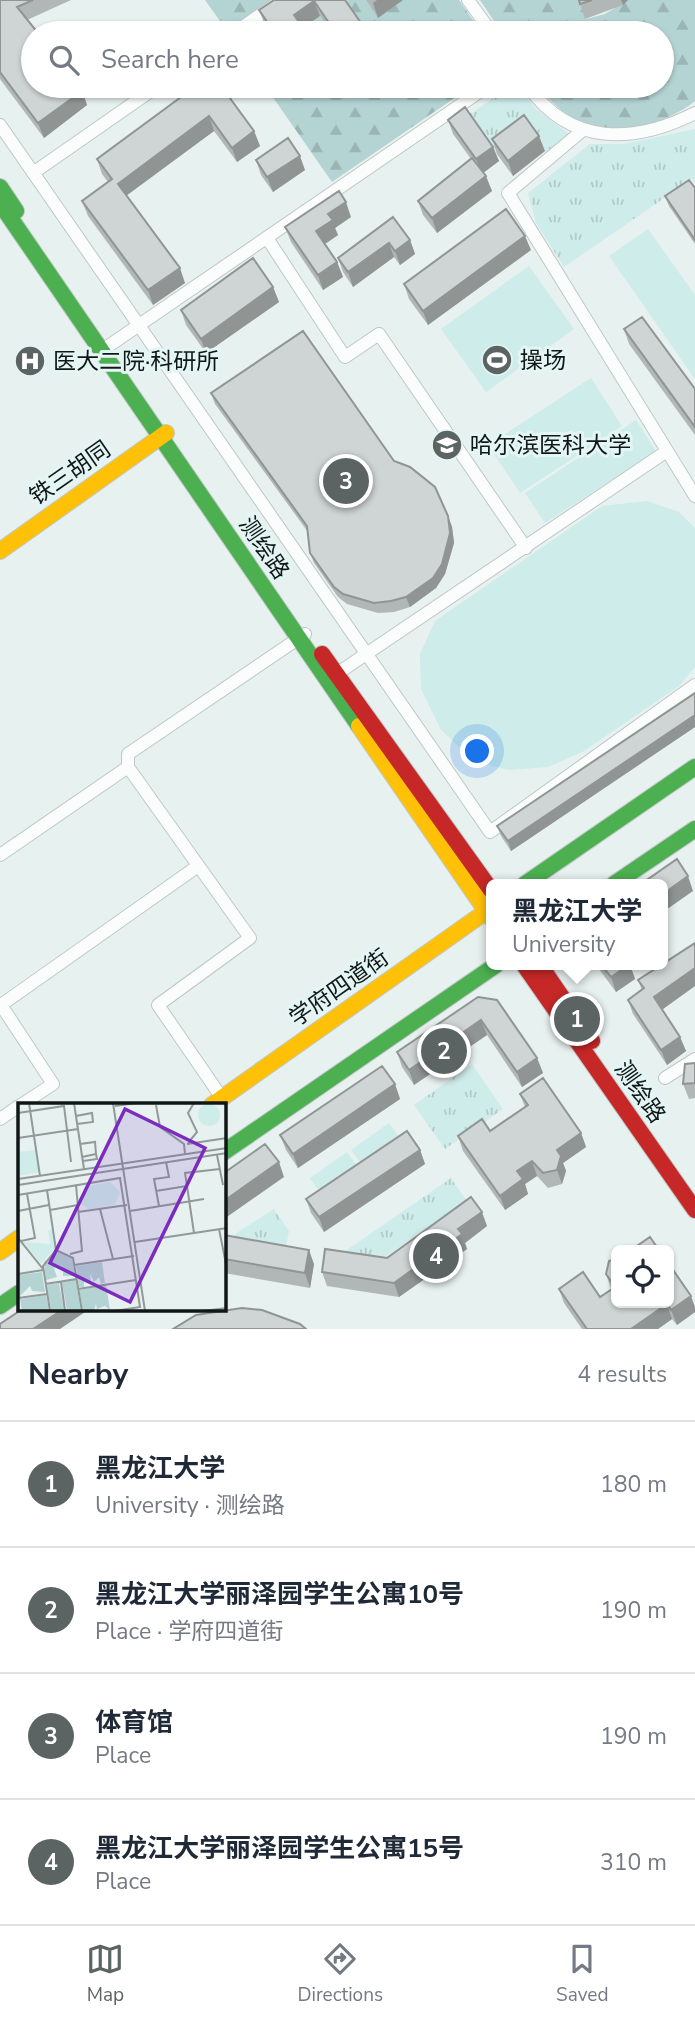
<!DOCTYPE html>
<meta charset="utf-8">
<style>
:root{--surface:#fff;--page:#f6f6f7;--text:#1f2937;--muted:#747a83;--line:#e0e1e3;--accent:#5c6363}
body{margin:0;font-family:"Nunito Sans","Noto Sans SC",sans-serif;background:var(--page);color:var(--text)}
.controls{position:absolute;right:21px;bottom:21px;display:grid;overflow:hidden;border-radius:10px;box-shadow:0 2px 5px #0004}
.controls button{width:63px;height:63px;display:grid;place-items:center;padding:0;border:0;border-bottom:2px solid var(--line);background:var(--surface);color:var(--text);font:35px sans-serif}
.you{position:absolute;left:478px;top:752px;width:24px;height:24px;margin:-18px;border:5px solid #fff;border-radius:50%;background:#1a73e8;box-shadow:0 0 0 10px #1a73e833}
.badge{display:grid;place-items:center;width:46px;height:46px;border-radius:50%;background:var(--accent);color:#fff;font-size:23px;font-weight:700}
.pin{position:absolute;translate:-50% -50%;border:4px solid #fff;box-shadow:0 2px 7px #0006}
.popup{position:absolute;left:486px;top:879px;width:182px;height:91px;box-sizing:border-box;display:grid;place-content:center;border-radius:10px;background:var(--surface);filter:drop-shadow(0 2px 5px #0005);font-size:23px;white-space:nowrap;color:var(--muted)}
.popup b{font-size:26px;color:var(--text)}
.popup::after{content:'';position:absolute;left:50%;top:100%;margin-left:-14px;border:14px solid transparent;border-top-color:var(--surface)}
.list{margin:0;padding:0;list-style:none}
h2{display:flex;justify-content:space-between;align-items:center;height:91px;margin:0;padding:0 28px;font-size:30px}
h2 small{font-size:23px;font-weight:400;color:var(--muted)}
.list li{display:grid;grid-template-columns:46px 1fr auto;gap:21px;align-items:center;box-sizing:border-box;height:126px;padding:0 28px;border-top:2px solid var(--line)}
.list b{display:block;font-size:26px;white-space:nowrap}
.list p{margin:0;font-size:23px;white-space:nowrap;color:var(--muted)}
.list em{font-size:23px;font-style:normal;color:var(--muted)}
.icon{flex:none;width:38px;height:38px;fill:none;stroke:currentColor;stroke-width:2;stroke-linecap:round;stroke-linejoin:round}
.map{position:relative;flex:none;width:695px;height:1329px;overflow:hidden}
.search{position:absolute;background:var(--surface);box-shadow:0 2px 5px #0004;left:21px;right:21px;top:21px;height:77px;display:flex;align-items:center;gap:18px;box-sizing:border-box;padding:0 24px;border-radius:38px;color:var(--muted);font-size:26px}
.sheet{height:595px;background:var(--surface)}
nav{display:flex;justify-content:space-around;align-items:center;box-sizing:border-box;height:98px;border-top:2px solid var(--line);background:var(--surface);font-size:19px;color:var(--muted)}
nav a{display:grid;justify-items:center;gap:4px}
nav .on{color:var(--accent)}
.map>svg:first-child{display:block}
.grass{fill:#ceecea}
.forest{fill:url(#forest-firs)}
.park{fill:url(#park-tufts)}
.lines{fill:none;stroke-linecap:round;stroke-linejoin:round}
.street-casing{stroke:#bfc7c6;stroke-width:14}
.fast-casing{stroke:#bfc7c6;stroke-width:18}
.slow-casing{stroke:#bfc7c6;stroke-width:18}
.jam-casing{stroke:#bfc7c6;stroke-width:18}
.street{stroke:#fbfdfd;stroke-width:12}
.fast{stroke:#4caf50;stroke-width:16}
.slow{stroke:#ffc107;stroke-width:16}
.jam{stroke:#c62828;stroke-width:16}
.wall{fill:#b1b7b6}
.shaded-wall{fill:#909594}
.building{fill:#ced5d4;stroke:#909594;stroke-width:2}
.labels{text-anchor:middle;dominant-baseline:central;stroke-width:6;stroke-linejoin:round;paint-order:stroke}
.poi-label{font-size:23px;fill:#111717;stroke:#e3f5f4;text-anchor:start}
.street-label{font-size:23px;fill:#111717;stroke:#e3f5f4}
.inset-road{fill:none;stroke:#919a99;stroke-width:2}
.view{fill:#7b2cbf;fill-opacity:0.15;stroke:#7b2cbf;stroke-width:3.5}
.inset-edge{fill:none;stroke:#111717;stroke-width:3.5}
</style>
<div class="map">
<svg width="695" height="1329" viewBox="0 0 695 1329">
<defs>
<pattern id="forest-firs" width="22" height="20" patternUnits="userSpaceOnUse" patternTransform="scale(1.75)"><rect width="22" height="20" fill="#b4d4d3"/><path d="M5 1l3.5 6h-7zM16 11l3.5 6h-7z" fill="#9ab5b4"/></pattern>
<pattern id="park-tufts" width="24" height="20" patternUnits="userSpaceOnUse" patternTransform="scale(1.75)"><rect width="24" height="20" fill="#ceecea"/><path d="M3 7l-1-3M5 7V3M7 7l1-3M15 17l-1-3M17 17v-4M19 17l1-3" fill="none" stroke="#b0cac8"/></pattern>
</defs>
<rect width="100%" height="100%" fill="#e7f1f0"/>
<path class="grass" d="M648 229 695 295V379L609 256Z
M529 266 574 329 486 392 441 329Z
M591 378 622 426 520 493 488 445Z
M636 420 656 451 545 523 525 493Z
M647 501 679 512 695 528V667L679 686 584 751 548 767 509 770 475 762 441 730 421 689 420 654 435 621 602 506Z
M389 1123 404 1144 366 1170 351 1150Z
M347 1152 362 1173 324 1199 310 1178Z"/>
<path class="forest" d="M205 0H271L227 31Z
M348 0H366L378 17 403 0H459L482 33H364L343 3Z
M480 0H581L586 19 605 14 628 0H695V101C669 122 623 136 590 126 568 119 551 102 537 86H662V33H502Z
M320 16 332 33H302L300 30Z
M265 86H472L332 182Z"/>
<path class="park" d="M510 86H516L537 110 569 134 546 152 529 130 497 154 469 115Z
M695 129V182L692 179 564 267 536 223 528 193 590 144H624Z
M472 1064 503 1109 445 1149 414 1105Z
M451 1178 466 1200 371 1267 344 1252Z
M274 1209 289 1231 285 1251 233 1242 235 1234Z"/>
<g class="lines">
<g class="street-casing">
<path id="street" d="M468 0 492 33
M234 33 282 0
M528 86C570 146 634 144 695 113
M0 125 490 832 695 685
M583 130 508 193 695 496
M33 173 158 86
M267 238 345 357 379 334 526 548
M107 347 488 86
M338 673 667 451
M128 767 250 938 158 1005 222 1098
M0 855 128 767V754L305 634
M665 1078 695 1059
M21 1105 53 1084 1 1005 198 866
M0 1119 19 1106"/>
</g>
<g class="fast-casing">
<path id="fast" d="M0 187 16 211
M0 203 359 726
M525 884 695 767
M614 884 695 829
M224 1152 496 965
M0 1306 19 1293"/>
</g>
<g class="slow-casing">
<path id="slow" d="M0 551 166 433
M359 726 491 918
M212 1105 491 908
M0 1252 19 1238"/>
</g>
<g class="jam-casing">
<path id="jam" d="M322 654 491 890
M524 965 695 1210
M540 965 592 1041"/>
</g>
<use href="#street" class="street"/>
<use href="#fast" class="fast"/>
<use href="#slow" class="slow"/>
<use href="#jam" class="jam"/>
</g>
<path class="wall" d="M0 0H71L27 20 82 91 87 105 44 138 0 79Z
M274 0 346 1 368 33H332L320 16 303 27 307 33H270L265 25 259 10Z
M366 0H403L378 18Z
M579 0H628L623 5 585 19Z
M196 86 254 131 260 146 237 162 214 131 126 196 185 283 153 305 88 216 82 201 108 182 102 174 97 159Z
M448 120 493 147 499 161 483 172 492 191 437 233 423 215 418 201 471 159 453 134Z
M492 139 545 151 513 176 497 154Z
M256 160 305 170 273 192 261 175Z
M695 188V244L669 206 665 196Z
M351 217 335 228 338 235 325 244 337 262 343 277 323 290 291 242 285 227Z
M393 217 410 240 415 254 400 265 394 257 353 287 343 272 338 258Z
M531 250 428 325 409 299 404 284Z
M273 287 279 302 206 353 186 325 181 310Z
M624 329 695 389V435L629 344Z
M211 393 394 461 448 516 452 527 454 543 445 574 436 588 410 607 394 612 378 613 347 604 338 597 314 563 310 553 308 532 215 404Z
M695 693V727L511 851 501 836 497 826Z
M596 965H630L635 979 616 992Z
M638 980 695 986 662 1009 680 1037 686 1051 667 1065 633 1014 628 1000 642 990Z
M478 997 537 1058 543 1073 522 1087 487 1035 414 1085 402 1067 397 1052Z
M695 1063V1098L689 1099 683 1084Z
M395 1084 400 1099 298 1168 286 1150 280 1135Z
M520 1094 581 1133 586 1147 563 1163 566 1171 562 1184 548 1188 537 1176 525 1184 528 1194 505 1210 463 1151 458 1136 490 1131 525 1107Z
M420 1150 425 1164 324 1232 311 1213 306 1199Z
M487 1226 465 1243 467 1249 399 1297 327 1286 322 1272 387 1258Z
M224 1235 314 1264 310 1288 224 1273Z
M606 1274 695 1307V1312L677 1325 672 1319 658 1329H582L564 1303 559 1289 600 1297 611 1289Z"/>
<path class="shaded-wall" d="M377 0H403L378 18 373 3Z
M621 0H628L623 5Z
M314 1 320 16 300 30 294 15Z
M82 91 87 105 44 138 38 123Z
M209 116 214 131 123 198 118 184Z
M254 131 260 146 237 162 232 148Z
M539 136 545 151 513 176 508 161Z
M493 147 499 161 482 174 476 159Z
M300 156 305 170 273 192 267 177Z
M486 176 492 191 437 233 432 218Z
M346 202 351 217 335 228 338 235 322 246 316 231 328 214Z
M525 236 531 250 428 325 423 311Z
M410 240 415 254 400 265 395 251Z
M389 243 394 257 353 287 348 272Z
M337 262 343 277 323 290 318 275Z
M180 268 185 283 153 305 148 290Z
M273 287 279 302 206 353 201 339Z
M448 516 452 527 454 543 445 574 436 588 410 607 406 597Z
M695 715V727L511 851 508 841Z
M688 876 693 891 663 912V894Z
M629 965H630L635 979 616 992 611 977Z
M695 968V986L659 1012 654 997Z
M481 1020 487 1035 414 1085 409 1070Z
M680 1037 686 1051 667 1065 661 1050Z
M537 1058 543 1073 522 1087 517 1072Z
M395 1084 400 1099 298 1168 293 1154Z
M581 1133 586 1147 563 1163 566 1171 562 1184 557 1170V1150Z
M420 1150 425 1164 324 1232 319 1217Z
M532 1161 537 1176 525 1184 528 1194 505 1210 500 1196 517 1171Z
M279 1162 284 1177 224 1219V1201Z
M482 1212 487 1226 465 1243 467 1249 399 1297 394 1283 458 1229Z
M309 1250 314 1264 310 1288 305 1273Z
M691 1296 695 1307V1312L677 1325 671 1310Z
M667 1304 672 1319 658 1329H631Z
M62 1310H88L60 1329H33Z"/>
<path class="building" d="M0 0H33L17 7 38 33H33V86H78L82 91 38 123 0 72Z
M274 0H345L368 33H336L314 1 294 15 307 33H275L259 10Z
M579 0H592L580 4Z
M196 86H221L254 131 232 148 209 116 118 184 180 268 148 290 82 201 112 179 97 159Z
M465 107 493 147 476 159 448 120Z
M524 115 539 136 508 161 492 139Z
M288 138 300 156 267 177 256 160Z
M472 158 486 176 432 218 418 201Z
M689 180 695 188V240L665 196Z
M339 191 346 202 328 214 333 220 316 231 337 262 318 275 285 227Z
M506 209 525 236 423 311 404 284Z
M393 217 410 240 395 251 389 243 348 272 338 258Z
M253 258 273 287 201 339 181 310Z
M642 317 695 389V427L624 329Z
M303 331 394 461 410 467 435 487 448 516 450 533 442 564 433 578 406 597 391 601 374 603 343 594 334 587 310 553 307 526 211 393Z
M695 693V715L508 841 497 826Z
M677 859 688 876 663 894V884H641Z
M695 943V968L654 997 680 1037 661 1050 628 1000 644 988 638 980Z
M601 965H629L611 977Z
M478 997 497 1000 537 1058 517 1072 481 1020 409 1070 397 1052Z
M695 1063V1083L683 1084 685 1064Z
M382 1066 395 1084 293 1154 280 1135Z
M543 1078 581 1133 557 1150 561 1156 557 1170 543 1173 532 1161 517 1171 523 1179 500 1196 458 1136 482 1119 490 1131 528 1105 520 1094Z
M407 1131 420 1150 319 1217 306 1199Z
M265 1144 279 1162 224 1201V1173Z
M471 1197 482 1212 458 1229 462 1234 394 1283 322 1272 325 1249 387 1258Z
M224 1235 309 1250 305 1273 224 1259Z
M650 1237 659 1250H631Z
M616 1259V1303H669V1264L691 1296 671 1310 667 1304 631 1329H587L559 1289 583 1272 600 1297 615 1287 606 1274 609 1261Z
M242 1308 262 1310 300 1324 306 1329H173L196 1315Z
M21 1310H62L33 1329H0V1324Z"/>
<defs>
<g id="stadium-disc" transform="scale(1.575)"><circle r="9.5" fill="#5c6363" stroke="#e3f5f4"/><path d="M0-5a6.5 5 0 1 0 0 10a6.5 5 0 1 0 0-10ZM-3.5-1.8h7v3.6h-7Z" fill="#fff"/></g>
<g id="hospital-disc" transform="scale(1.575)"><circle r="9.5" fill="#5c6363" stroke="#e3f5f4"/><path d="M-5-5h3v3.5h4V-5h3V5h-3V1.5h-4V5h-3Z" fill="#fff"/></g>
<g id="university-disc" transform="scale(1.575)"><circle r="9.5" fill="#5c6363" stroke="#e3f5f4"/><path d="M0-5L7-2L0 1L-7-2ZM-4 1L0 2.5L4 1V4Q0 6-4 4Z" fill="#fff"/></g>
</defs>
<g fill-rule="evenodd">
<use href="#stadium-disc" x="497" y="360"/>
<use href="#hospital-disc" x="30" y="361"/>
<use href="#university-disc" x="447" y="445"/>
</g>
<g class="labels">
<g class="poi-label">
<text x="520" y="360">操场</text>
<text x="53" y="361">医大二院·科研所</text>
<text x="470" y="445">哈尔滨医科大学</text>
</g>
<g class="street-label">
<text transform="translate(70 473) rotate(-35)">铁三胡同</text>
<text transform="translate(264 548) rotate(56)">测绘路</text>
<text transform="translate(339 988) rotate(-35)">学府四道街</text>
<text transform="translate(640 1092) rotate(55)">测绘路</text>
</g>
</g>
<g transform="translate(18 1103)">
<rect width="208" height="208" fill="#e7f1f0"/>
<path d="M92 79 102 89 97 102 71 106 63 101 66 84Z" fill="#ceecea"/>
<path d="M38 148 54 156 57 173H45V164L40 163 36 165 39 174 28 177 26 159ZM84 159 87 180 83 181 81 174 76 179 72 170 73 179 66 176V184H61L58 163ZM24 169 27 189 14 188 12 183 2 193 0 172ZM58 177 63 208H49L44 179ZM41 180 46 208H33L29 182ZM88 182 92 207 87 203 79 206 78 201 76 207 65 208 61 187ZM28 192 31 208H4L2 196Z" fill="#b4d4d3"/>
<path d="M180 12a11 11 0 1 1 22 0a11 11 0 1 1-22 0ZM17 47 21 69 0 73V49ZM34 126 37 145 23 161 5 139 32 141 30 127Z" fill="#ceecea"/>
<path class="inset-road" d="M11 0 22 73M56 0 66 66M95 0 127 208M138 2 142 24 166 41 167 51M97 3 118 0M0 10 46 3 53 59M58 13 74 10 75 19 59 21M0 35 60 26M170 40 179 29 170 10 176 0M62 41 77 39 78 51M169 41 209 35M199 52 205 82M64 54 78 51 79 56 65 58M0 76 209 45M0 82 209 50M169 83 176 130M29 87 38 147M138 88 169 83 167 70 202 66M0 92 102 75 122 204 97 208M141 103 136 76 151 74 148 59M82 106 95 156M32 107 60 102M0 108 31 102M112 108 186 96M60 109 109 102M0 122 1 136 25 166M201 126 209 166M3 138 17 135 9 91M117 139 209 125M52 151 64 148 58 82M56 162 116 153M0 171 25 167M43 179 47 208M27 181 59 176M60 186 118 177M0 195 29 191M32 208 25 163 38 147 55 155 64 208M185 208 209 205"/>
<path class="view" d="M107 6 187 45 112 199 32 160Z"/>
<rect width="208" height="208" class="inset-edge"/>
</g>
</svg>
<div class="controls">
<button><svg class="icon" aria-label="locate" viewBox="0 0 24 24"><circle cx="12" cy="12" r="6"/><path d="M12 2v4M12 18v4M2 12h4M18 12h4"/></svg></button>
</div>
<div class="you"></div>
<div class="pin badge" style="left:577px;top:1019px">1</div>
<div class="popup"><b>黑龙江大学</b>University</div>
<div class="pin badge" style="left:444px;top:1051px">2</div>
<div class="pin badge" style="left:346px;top:481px">3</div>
<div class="pin badge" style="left:436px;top:1256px">4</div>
<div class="search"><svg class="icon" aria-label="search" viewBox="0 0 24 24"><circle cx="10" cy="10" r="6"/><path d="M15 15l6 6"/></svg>Search here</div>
</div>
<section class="sheet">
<h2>Nearby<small>4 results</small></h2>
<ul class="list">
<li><span class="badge">1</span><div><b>黑龙江大学</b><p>University · 测绘路</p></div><em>180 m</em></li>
<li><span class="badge">2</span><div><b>黑龙江大学丽泽园学生公寓10号</b><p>Place · 学府四道街</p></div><em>190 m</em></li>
<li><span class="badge">3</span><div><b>体育馆</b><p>Place</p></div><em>190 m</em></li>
<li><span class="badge">4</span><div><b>黑龙江大学丽泽园学生公寓15号</b><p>Place</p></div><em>310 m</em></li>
</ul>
</section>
<nav>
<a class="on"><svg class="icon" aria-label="map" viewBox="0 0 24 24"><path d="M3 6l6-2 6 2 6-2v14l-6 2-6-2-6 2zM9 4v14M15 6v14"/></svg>Map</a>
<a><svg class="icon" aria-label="directions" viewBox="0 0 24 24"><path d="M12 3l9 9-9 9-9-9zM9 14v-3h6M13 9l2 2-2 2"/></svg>Directions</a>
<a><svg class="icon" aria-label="saved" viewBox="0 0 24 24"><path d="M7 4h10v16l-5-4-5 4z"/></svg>Saved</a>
</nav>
